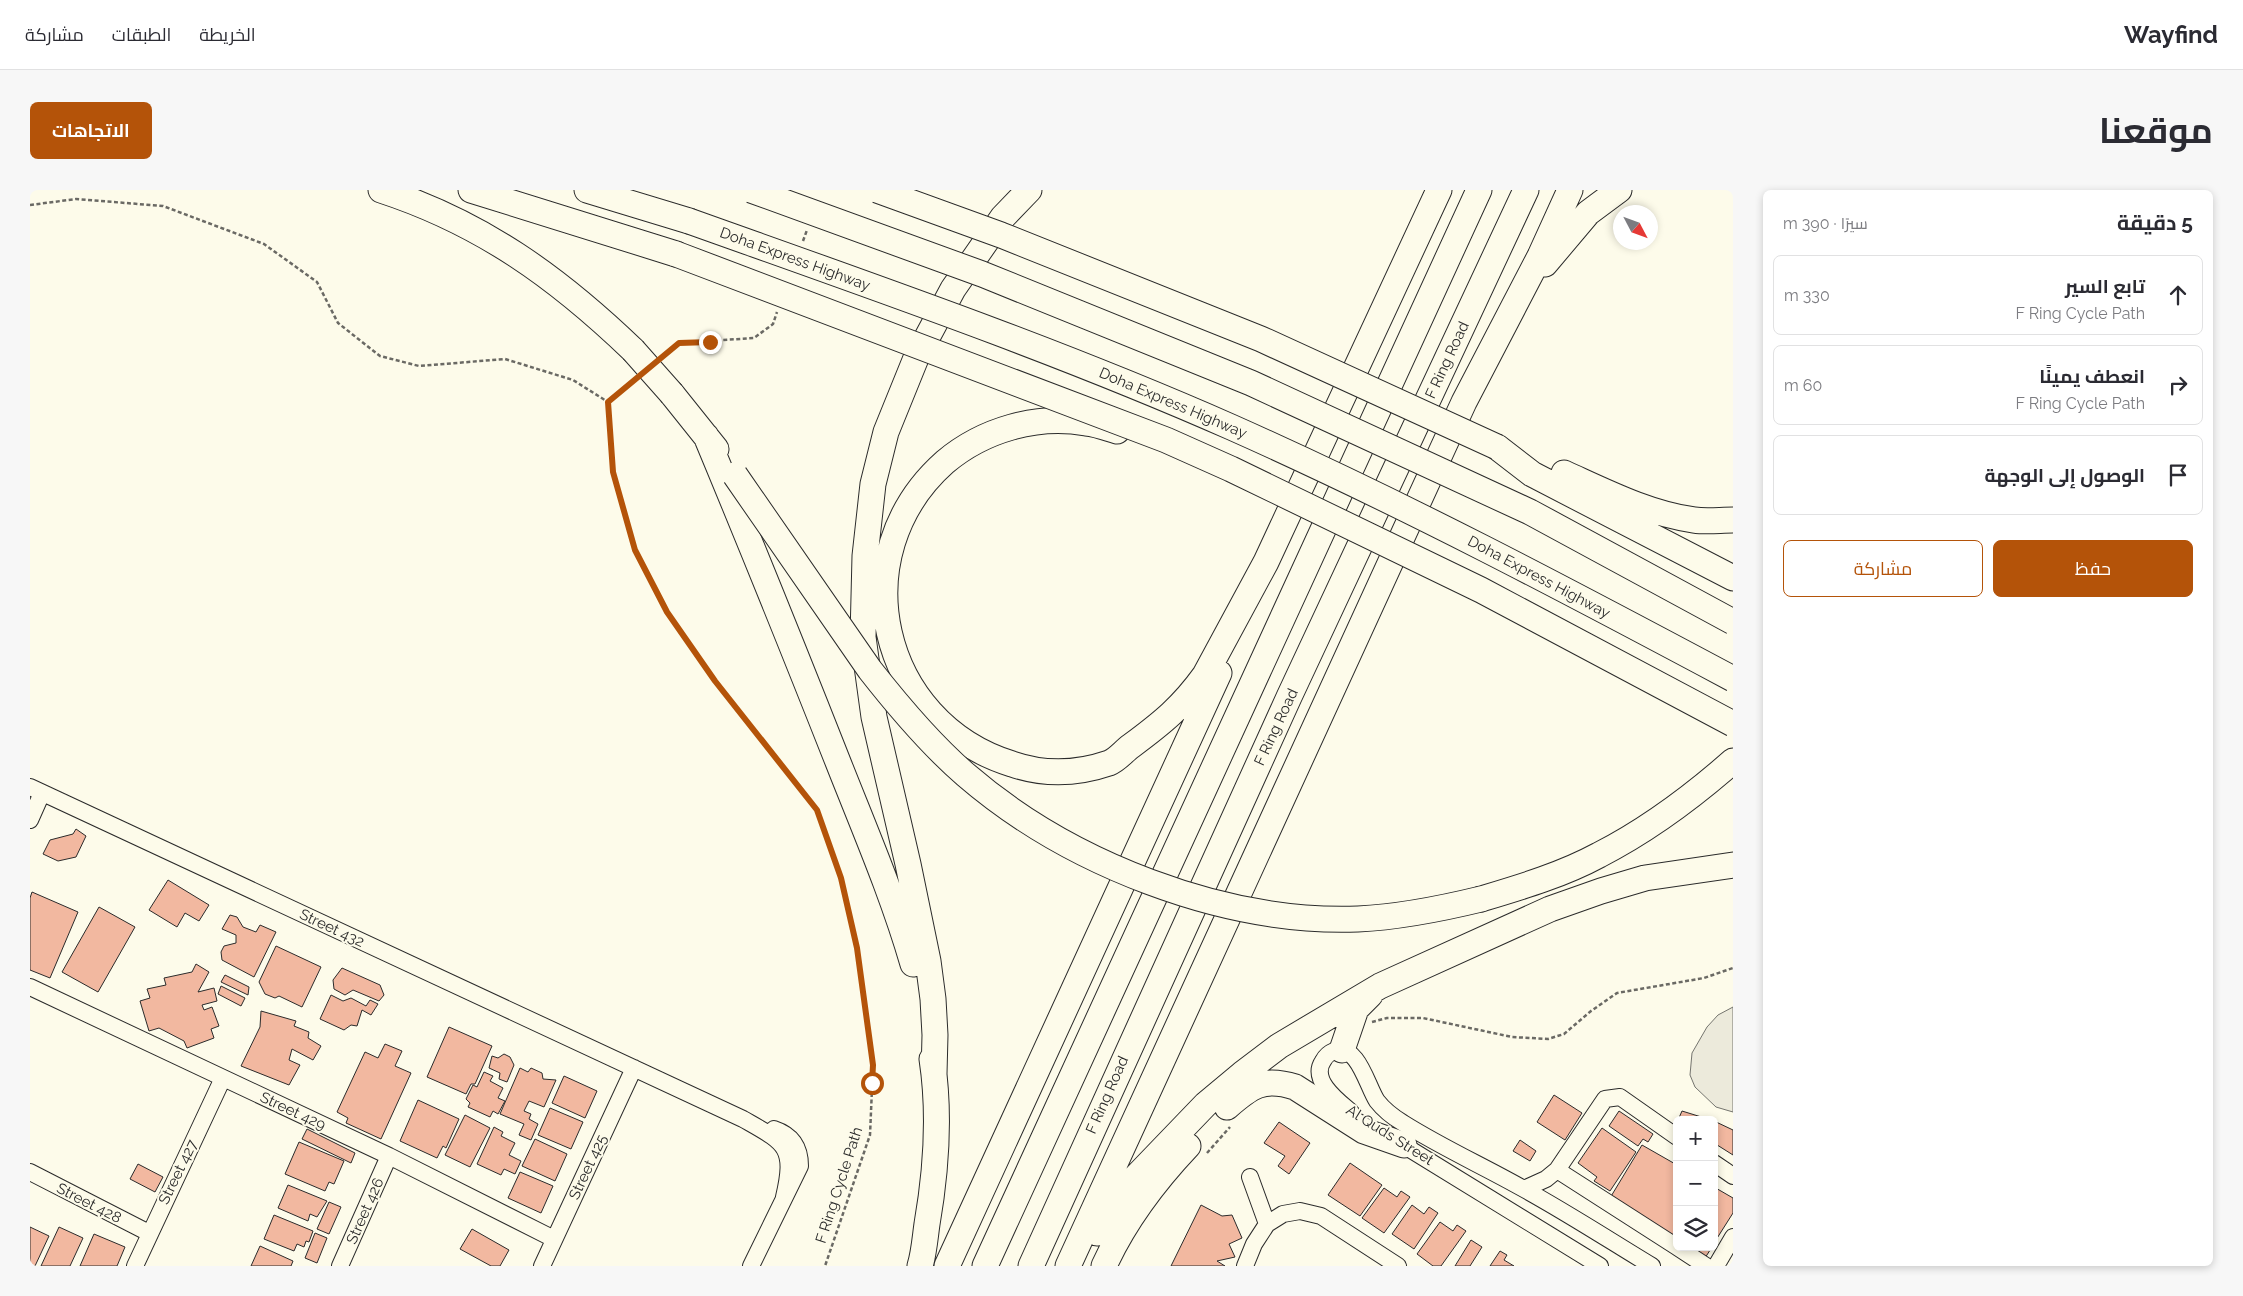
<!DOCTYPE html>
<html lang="ar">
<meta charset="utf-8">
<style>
:root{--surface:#fff;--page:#f7f7f7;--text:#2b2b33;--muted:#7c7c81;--line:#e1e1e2;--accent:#b45309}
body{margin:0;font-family:Raleway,Cairo,sans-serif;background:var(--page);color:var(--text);direction:rtl}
.controls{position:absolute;right:15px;bottom:15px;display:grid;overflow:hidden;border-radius:8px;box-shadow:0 2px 8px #0003}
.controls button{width:45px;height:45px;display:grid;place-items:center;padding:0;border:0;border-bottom:1px solid var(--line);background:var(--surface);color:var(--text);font:25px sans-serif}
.compass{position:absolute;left:1583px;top:15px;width:45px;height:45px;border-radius:50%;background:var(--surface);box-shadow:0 2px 8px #0003;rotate:131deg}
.stop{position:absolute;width:15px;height:15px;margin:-11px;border:4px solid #b45309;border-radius:50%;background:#fff}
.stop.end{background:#b45309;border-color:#fff;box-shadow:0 1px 5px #0008}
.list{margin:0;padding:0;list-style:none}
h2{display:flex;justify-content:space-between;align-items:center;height:65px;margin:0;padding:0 20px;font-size:21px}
h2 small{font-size:16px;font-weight:400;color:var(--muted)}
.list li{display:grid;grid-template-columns:32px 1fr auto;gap:15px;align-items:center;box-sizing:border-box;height:80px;margin:0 10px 10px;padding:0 10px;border:1px solid var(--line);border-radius:8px}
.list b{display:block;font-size:19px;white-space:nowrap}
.list p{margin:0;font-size:16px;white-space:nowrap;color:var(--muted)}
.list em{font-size:16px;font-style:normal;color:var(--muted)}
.actions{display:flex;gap:10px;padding:15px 20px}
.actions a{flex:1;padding:11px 0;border:1px solid var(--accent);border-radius:8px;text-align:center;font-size:18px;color:var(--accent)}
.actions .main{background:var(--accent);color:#fff}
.icon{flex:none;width:28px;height:28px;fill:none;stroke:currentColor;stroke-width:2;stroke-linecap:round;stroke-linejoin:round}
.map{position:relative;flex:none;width:1703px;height:1076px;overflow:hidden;direction:ltr;border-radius:8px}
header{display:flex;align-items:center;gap:30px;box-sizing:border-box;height:70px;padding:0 25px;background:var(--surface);border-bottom:1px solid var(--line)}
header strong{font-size:24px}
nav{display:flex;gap:28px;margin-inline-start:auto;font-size:18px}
.intro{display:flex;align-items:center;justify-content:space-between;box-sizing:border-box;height:120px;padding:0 30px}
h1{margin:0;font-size:35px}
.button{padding:12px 22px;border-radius:8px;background:var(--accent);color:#fff;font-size:18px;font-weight:700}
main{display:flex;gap:30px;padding:0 30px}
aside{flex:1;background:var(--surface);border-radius:8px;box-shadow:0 2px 8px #0003}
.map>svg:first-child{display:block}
.parking{fill:#eceadb;stroke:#74746e}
.building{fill:#f2b8a0;stroke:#2b2b2b}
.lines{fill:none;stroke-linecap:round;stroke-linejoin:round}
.minor-casing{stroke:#2b2b2b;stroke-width:18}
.highway-casing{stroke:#2b2b2b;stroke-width:27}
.path{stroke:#6a6964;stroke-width:2.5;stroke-dasharray:4 2.5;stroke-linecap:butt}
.minor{stroke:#fdfbea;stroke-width:16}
.highway{stroke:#fdfbea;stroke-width:25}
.highway-bridge-casing{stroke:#2b2b2b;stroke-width:27;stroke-linecap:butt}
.highway-bridge{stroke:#fdfbea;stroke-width:25}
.route{stroke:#b45309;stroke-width:6}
.labels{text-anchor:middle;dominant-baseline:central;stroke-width:4;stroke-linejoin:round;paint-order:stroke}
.street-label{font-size:15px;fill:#2b2b2b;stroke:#fdfbea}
</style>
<header>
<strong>Wayfind</strong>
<nav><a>الخريطة</a><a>الطبقات</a><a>مشاركة</a></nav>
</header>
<div class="intro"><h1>موقعنا</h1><a class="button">الاتجاهات</a></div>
<main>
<aside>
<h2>5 دقيقة<small>سيرًا · 390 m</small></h2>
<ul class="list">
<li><svg class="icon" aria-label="ahead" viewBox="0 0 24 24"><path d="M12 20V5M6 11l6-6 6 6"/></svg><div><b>تابع السير</b><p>F Ring Cycle Path</p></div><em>330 m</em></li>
<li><svg class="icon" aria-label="right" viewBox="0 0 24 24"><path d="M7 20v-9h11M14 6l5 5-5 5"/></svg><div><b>انعطف يمينًا</b><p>F Ring Cycle Path</p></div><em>60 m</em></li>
<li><svg class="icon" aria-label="arrive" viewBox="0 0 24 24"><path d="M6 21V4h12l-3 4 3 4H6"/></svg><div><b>الوصول إلى الوجهة</b></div></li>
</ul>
<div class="actions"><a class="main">حفظ</a><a>مشاركة</a></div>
</aside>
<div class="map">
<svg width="1703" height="1076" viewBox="0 0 1703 1076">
<rect width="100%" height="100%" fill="#fdfbea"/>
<path class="parking" d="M1703 817V922L1686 917 1665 897 1660 885 1662 863 1677 837 1688 825Z"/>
<path class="building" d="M46 639 56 646 46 667 28 671 13 664 20 650 43 644Z
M138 690 179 715 169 731 155 723 147 737 119 720Z
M2 702 48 722 20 788 0 780V708Z
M69 717 105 737 68 802 32 782Z
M200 725 207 727 213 737 226 742 230 735 246 742 224 787 192 770 191 762 194 756 206 753V745L192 739Z
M246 756 291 777 272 817 249 806 245 808 235 804 229 792Z
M166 774 179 782 168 802 184 798 187 811 172 815 174 820 182 817 189 836 181 839 184 848 157 858 154 851 129 838 119 841 110 811 120 808 117 799 136 795 134 788 162 782Z
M312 778 350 795 354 805 349 811 323 800 315 805 304 799 303 790Z
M195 785 219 797 218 805 191 792Z
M191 796 215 808 211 816 188 804Z
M301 805 313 811 321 808 336 816 340 810 348 814 341 825 332 820 327 836 321 835 314 840 290 829Z
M231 821 266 831 264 836 279 842 278 848 291 856 283 870 262 859 259 870 270 875 259 895 211 876 230 837Z
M419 837 462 856 445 894H441L436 904 397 887Z
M355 854 372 861 365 876 381 883 351 949 316 933 318 928 307 922 335 862 348 868Z
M474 864 480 867 484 875 477 892 469 889 470 883 459 878 462 866 468 868Z
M490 878 498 882 501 878 512 883 513 889 526 890 514 917 499 911 494 921 501 924 499 929 508 934 501 950 489 945 494 934 470 924Z
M454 882 463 886 460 891 473 898 468 908 475 911 468 924 463 921 460 927 438 917 440 913 436 909 443 895 447 897Z
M534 886 567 901 555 928 522 913Z
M1524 905 1552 923 1535 950 1507 932Z
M388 910 429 929 416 958 413 956 407 968 370 951Z
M520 918 553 932 541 959 508 945Z
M1589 921 1623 944 1618 952 1613 949 1608 956 1579 936Z
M1652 921 1681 930H1648Z
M435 925 460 938 440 977 415 965Z
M1684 931 1703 940V965L1684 953Z
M1249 932 1280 953 1259 984 1248 976 1255 966 1234 953Z
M464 937 473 942 471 946 485 953 479 965 491 971 485 984 474 979 471 985 447 974Z
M1572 938 1606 962 1580 1001 1564 991 1567 987 1548 973Z
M277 939 325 963 321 973 272 949Z
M505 949 537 964 525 991 492 976Z
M1490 950 1506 961 1500 971 1483 961Z
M269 952 314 971 304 994 299 992 295 1001 255 984Z
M1612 955 1647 975V1050L1580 1008Z
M1320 973 1352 995 1330 1026 1298 1005Z
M108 974 133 987 125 1002 100 989Z
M490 982 523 996 511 1023 478 1008Z
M258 995 297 1011 287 1027 280 1024 278 1031 248 1018Z
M1684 997 1703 1008V1023L1684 1053Z
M1354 998 1367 1007 1371 1001 1380 1007 1354 1043 1332 1028Z
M299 1012 311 1017 299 1044 287 1039Z
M1171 1015 1192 1026 1202 1025 1212 1048 1199 1054 1205 1067 1187 1071 1195 1076H1141Z
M1382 1015 1394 1024 1399 1017 1408 1023 1384 1059 1362 1044Z
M244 1025 283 1041 279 1052 276 1051 274 1057 267 1054 264 1061 234 1049Z
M1410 1032 1423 1041 1427 1035 1436 1041 1411 1076H1403L1387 1064Z
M0 1037 19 1046 5 1076H0Z
M29 1037 53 1048 40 1076H11Z
M442 1039 479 1060 470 1076H461L430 1059Z
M285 1043 297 1048 287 1073 275 1068Z
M64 1044 95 1057 87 1076H50Z
M1441 1050 1452 1057 1440 1076H1425Z
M230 1056 263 1071 261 1076H221Z
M1658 1057H1682L1675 1068Z
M1470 1061 1477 1065 1474 1070 1484 1076H1460Z"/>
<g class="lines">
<g class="minor-casing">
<path id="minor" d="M0 597 713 929C755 953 766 956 754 1007
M0 630 12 603
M0 797 359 966 524 1049
M1321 922C1308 911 1280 890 1293 871 1295 867 1299 863 1304 861 1328 853 1337 896 1347 911 1354 920 1363 927 1373 933 1411 957 1453 976 1492 998 1536 1022 1579 1050 1622 1076
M1365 950 1570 1076
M1684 973 1703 986
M1527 980 1647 1057
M0 982 119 1043
M1220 987 1237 1034
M1494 999 1516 989 1527 980 1575 909 1590 907 1647 947
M1647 1057 1676 1076
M105 1076 193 888
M310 1076 359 966
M512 1076 604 878
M721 1076 770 976C770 957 762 945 744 939
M1215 1076 1224 1054 1237 1034 1253 1024 1270 1021 1291 1026 1368 1076
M1686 1076 1703 1047"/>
</g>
<g class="highway-casing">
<path id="highway" d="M351 0C452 33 527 87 603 160
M441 0 646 64
M557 0 659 31
M1515 74 1558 23 1589 0
M642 204 686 259
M1087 241C1077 238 1067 234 1056 233 1007 224 953 240 915 272 810 365 849 533 982 574 1014 585 1047 584 1079 573 1087 570 1094 561 1101 556 1132 533 1152 517 1175 485L1236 372 1409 0
M676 246C721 354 765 463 808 572 834 638 863 705 883 774
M1467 257 1502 284 1703 388
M1534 283C1576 302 1619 324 1664 330 1677 332 1690 330 1703 330
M1451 709C1491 697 1532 685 1569 665 1618 640 1662 607 1703 571
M1312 860 1326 819 1340 805
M904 884 905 845 903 809 898 771 878 674 844 527 833 447 835 366 843 294 856 242 886 168 923 99 973 27 999 0
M1197 917C1221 896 1233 887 1265 897L1334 941 1374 955
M1067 1043 1100 993 1176 914 1212 884 1249 856 1350 796 1520 719 1571 701 1615 688 1703 675
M890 1076C894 1063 895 1048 897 1034 906 982 910 922 902 869
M917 1076 1189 483
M955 1076 1449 0
M1001 1076 1259 507 1496 0
M1038 1076 1434 212 1510 66 1540 0
M1074 1076C1094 1032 1125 991 1158 956"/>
</g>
<path class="path" d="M0 15 46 9 133 16 234 54 287 92 308 133 350 166 389 176 475 169 543 190 578 212
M773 51 777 40
M633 166 649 153 724 148 743 134 747 122
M604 191 578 212 583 281 605 361 637 422 685 491 787 620 811 688 827 758 843 875 840 945 795 1076
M1342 832 1357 828H1393L1482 847 1518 849 1534 844 1561 821 1587 803 1674 788 1703 778
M1177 963 1200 937"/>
<use href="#minor" class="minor"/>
<use href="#highway" class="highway"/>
<g class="highway-bridge-casing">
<path id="highway-bridge" d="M721 0 952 84 1221 193 1500 322 1703 432
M847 0 971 45 1231 149 1467 257
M659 31C841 96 1024 159 1201 237 1372 313 1538 401 1703 489
M646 64 1136 250 1201 279 1451 400 1703 534
M603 160 642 204
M705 285 840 480C869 517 900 554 936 585 1038 673 1193 734 1328 729 1370 727 1410 719 1451 709"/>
</g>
<use href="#highway-bridge" class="highway-bridge"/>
</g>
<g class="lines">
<path class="route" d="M680 152 649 153 578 212 583 282 605 360 637 422 685 491 787 620 811 688 827 758 843 875 842 893"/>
</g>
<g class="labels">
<g class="street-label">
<text transform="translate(765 69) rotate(20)">Doha Express Highway</text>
<text transform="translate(1417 170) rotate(-65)">F Ring Road</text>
<text transform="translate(1143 213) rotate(23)">Doha Express Highway</text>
<text transform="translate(1509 387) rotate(28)">Doha Express Highway</text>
<text transform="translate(1246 537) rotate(-65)">F Ring Road</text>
<text transform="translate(302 738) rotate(25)">Street 432</text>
<text transform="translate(1077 905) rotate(-66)">F Ring Road</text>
<text transform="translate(263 921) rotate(25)">Street 429</text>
<text transform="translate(1360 945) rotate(32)">Al Quds Street</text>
<text transform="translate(558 977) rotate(-65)">Street 425</text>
<text transform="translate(148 982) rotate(-64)">Street 427</text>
<text transform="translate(809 995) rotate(-72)">F Ring Cycle Path</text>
<text transform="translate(59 1013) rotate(27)">Street 428</text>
<text transform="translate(335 1021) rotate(-66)">Street 426</text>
</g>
</g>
</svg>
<div class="controls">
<button>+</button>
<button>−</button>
<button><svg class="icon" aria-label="layers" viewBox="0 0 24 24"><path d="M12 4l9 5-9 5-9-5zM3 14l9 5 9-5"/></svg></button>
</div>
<svg class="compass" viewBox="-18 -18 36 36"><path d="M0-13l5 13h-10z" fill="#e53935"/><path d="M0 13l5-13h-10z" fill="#7c7c81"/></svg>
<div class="stop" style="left:842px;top:893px"></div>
<div class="stop end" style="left:680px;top:152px"></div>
</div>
</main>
